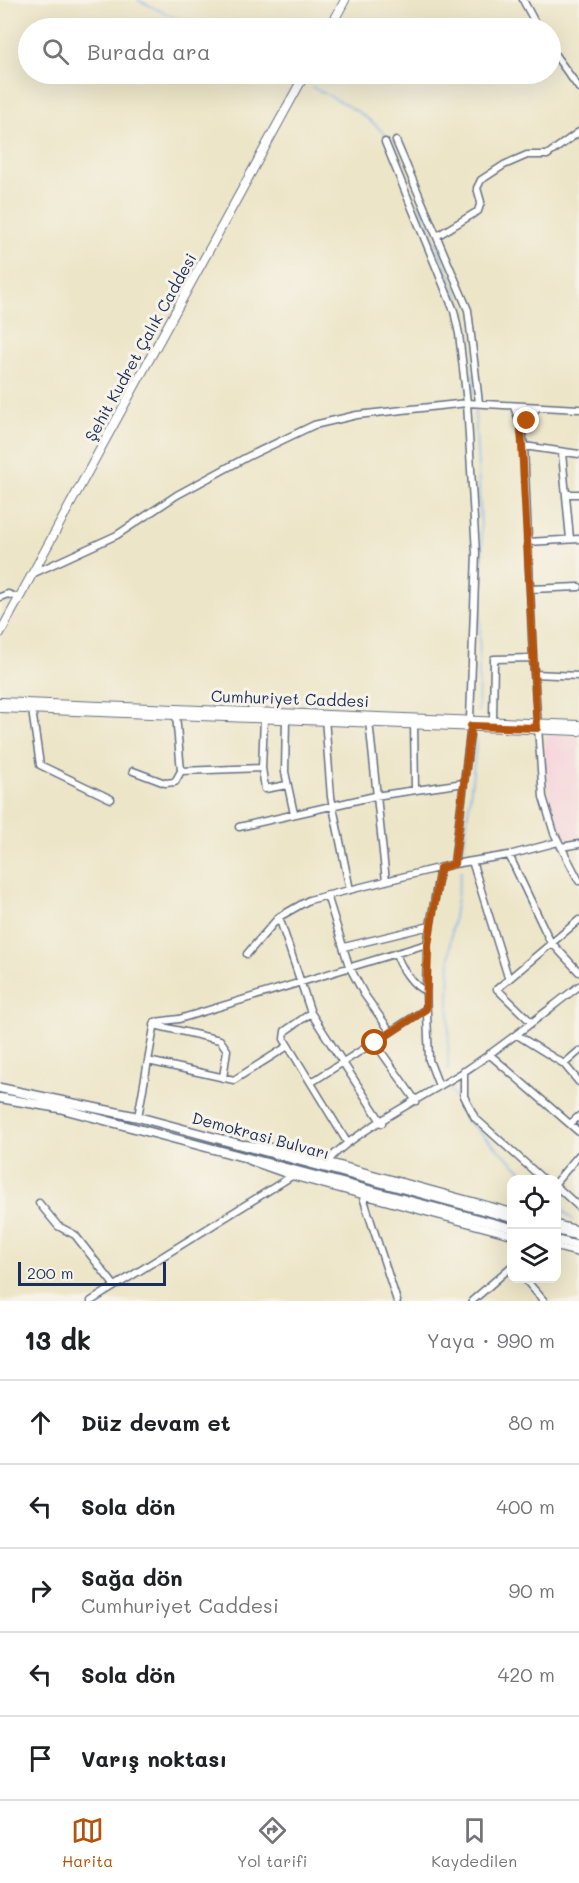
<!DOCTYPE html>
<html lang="tr">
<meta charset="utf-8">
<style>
:root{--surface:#fff;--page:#f2f2f2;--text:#202124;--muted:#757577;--line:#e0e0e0;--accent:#b45309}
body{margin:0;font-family:Mali,sans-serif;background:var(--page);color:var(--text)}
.controls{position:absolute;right:18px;bottom:18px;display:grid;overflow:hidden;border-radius:12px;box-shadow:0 6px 24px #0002}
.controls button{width:54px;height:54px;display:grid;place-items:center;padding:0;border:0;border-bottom:2px solid var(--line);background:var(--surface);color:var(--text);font:30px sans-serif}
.scale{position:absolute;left:18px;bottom:15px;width:148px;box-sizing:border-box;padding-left:6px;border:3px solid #1b2f5e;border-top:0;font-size:16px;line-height:21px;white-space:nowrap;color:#1b2f5e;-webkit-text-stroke:4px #f7f3e8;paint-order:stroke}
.stop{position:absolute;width:18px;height:18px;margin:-14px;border:4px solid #b45309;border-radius:50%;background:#fff}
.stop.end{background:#b45309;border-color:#fff;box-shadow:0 2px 6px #0008}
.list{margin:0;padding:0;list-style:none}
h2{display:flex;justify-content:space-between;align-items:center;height:78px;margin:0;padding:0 24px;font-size:26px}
h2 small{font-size:20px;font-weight:400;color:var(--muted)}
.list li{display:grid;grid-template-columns:39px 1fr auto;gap:18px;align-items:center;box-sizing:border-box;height:84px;padding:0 24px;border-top:2px solid var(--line)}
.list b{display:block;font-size:22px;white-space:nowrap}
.list p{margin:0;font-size:20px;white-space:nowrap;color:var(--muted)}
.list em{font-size:20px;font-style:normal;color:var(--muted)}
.icon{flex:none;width:33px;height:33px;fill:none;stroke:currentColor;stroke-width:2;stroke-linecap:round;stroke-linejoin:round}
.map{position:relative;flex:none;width:579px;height:1301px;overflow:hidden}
.search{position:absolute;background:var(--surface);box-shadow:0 6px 24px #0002;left:18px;right:18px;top:18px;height:66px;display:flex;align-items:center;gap:15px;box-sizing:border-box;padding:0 21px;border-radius:33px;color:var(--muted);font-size:22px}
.sheet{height:498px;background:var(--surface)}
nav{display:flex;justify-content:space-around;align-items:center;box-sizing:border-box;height:84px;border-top:2px solid var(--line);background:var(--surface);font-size:16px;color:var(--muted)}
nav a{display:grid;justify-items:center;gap:3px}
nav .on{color:var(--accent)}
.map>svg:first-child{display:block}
.built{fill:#f5cfd9}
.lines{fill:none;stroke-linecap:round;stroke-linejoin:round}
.stream{stroke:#7cafe9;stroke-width:1.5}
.minor-casing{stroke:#646f83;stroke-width:9}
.major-casing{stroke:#646f83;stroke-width:10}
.highway-casing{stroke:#646f83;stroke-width:11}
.minor{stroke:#fff;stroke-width:6}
.major{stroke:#fff;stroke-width:8}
.highway{stroke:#fff;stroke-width:8}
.route{stroke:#b45309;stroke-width:8}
.labels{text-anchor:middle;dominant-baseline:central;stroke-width:6;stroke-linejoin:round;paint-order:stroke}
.street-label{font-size:16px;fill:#1b2f5e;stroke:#f7f3e8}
</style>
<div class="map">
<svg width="579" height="1301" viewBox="0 0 579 1301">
<rect width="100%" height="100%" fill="#f7f3e8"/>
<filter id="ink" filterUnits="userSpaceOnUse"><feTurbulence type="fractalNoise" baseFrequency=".0167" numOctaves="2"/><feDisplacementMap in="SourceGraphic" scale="12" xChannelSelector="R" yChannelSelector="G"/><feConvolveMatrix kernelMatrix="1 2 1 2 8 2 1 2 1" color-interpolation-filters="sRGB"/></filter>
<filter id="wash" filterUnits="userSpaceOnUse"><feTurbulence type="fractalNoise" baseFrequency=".008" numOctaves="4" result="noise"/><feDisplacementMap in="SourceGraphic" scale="24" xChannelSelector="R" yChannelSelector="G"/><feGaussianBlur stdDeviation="1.35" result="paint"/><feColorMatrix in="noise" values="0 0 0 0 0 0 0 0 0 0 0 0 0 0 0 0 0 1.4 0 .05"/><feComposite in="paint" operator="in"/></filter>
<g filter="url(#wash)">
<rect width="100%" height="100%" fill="#ece5c7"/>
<path class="built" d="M549 734 579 736V838L569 840 562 837 551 813 544 744Z"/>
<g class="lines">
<path class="stream" d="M138 0 196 28
M285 74 295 78
M312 87C344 103 381 120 398 153
M420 204 466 316
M473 374 474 393
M475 411 482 548 478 712
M463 853 477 739
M448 1070 450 943 461 871
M450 1088 466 1120 532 1180
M556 1204 573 1220"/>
</g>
</g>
<g filter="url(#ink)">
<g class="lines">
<g class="minor-casing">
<path id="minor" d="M523 0 538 28
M550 48 579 88
M396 141 468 310 479 403
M437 236 478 211 481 202 477 188 481 180 504 165 527 155H547L579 132
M514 407 521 425 524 446 533 658 543 797 554 833 579 881
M521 425 537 408
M524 446 579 454
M562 453 570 539
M566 494H579
M528 542 579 539
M32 574 117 535 177 495 247 457 314 425 357 415 467 403 459 334 454 311 385 142
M530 589 579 587
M0 597 8 594 19 598
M534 674 579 676
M32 710 40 765 111 799
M264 718 262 768 265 789 287 785
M325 718 331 797 350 890
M286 719 285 772 294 814
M470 719 476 553 467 403 579 409
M493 720 494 659 533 658
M369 721 386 881
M414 723 415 790
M133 771 165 783 175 782 181 771 176 715
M181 771 262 768
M239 827 375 796 464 783
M561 847 579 844
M509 855 550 941 579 972
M472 861 508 977
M454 864 471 726
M327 895 349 966 364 994 390 1031
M344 947 430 926
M396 953C400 966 412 986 426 991
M247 954 279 917
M311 1013 285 1031 284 1039 347 1142
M531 1022 497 989 579 920
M154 1025 220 1040 227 1050 223 1078
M517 1035 564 1064 579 1082
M375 1043 416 1101
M489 1054 579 1132
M148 1061 234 1080 288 1046
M564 1064 579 1051
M464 1071V1096L475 1118 544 1180
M312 1082 426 1009
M439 1086 429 1060 426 991 427 944 440 868
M138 1117 155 1022 179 1019 427 944
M382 1123 311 1013 279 917 309 900 454 864 509 855 558 842
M570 1124 579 1116
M245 1144 277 1148 512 1212
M247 1160 292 1176 512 1235
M328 1162C340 1140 438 1088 465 1071 505 1045 541 1015 579 986
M556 1182 579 1155
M556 1186 579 1207
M362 1194 397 1301
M39 1203 58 1226 75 1235 114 1285
M556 1224 579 1230
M556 1247 579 1253
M524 1278 544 1301
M91 1301 292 1176
M472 1301 512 1266"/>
</g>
<g class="major-casing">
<path id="major" d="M330 28 345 0
M0 633 305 74
M0 702 579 725
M0 708 579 731"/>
</g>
<g class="highway-casing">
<path id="highway" d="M0 1088 138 1117 512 1218
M0 1098 59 1108 512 1228
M556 1230 579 1236
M556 1240 579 1246"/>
</g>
<use href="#minor" class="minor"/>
<use href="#major" class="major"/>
<use href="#highway" class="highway"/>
</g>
</g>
<g class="lines" filter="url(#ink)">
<path class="route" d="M375 1043 426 1009 428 944 440 868 454 864 471 726 537 728 521 425 527 421"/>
</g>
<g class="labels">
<g class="street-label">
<text transform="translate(140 347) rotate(-61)">Şehit Kudret Çalık Caddesi</text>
<text transform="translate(290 698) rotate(2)">Cumhuriyet Caddesi</text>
<text transform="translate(261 1135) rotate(15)">Demokrasi Bulvarı</text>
</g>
</g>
</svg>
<div class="controls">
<button><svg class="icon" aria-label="locate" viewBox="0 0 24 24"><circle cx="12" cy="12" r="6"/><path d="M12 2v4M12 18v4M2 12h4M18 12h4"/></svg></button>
<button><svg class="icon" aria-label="layers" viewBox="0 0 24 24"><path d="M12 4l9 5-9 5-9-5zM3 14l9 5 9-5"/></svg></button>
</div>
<div class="scale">200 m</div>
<div class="stop" style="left:375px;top:1043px"></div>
<div class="stop end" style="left:527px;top:421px"></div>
<div class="search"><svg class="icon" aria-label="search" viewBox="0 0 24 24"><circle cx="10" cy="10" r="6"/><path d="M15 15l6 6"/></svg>Burada ara</div>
</div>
<section class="sheet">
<h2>13 dk<small>Yaya · 990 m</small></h2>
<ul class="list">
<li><svg class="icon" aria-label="ahead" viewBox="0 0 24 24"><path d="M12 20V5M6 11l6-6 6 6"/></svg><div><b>Düz devam et</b></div><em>80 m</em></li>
<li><svg class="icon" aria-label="left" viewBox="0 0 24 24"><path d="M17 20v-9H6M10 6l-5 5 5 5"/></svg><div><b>Sola dön</b></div><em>400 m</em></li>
<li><svg class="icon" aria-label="right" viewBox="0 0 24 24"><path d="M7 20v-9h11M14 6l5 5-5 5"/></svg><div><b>Sağa dön</b><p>Cumhuriyet Caddesi</p></div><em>90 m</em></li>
<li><svg class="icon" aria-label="left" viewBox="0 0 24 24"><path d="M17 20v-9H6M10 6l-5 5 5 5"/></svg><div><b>Sola dön</b></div><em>420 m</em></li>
<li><svg class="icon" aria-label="arrive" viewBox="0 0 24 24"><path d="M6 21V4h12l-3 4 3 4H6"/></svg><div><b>Varış noktası</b></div></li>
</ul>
</section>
<nav>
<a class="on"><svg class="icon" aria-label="map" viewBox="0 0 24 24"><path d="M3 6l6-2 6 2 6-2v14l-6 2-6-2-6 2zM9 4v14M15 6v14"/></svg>Harita</a>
<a><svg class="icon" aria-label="directions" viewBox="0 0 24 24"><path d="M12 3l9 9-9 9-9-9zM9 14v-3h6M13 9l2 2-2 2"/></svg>Yol tarifi</a>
<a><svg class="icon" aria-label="saved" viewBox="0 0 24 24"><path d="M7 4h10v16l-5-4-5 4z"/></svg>Kaydedilen</a>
</nav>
